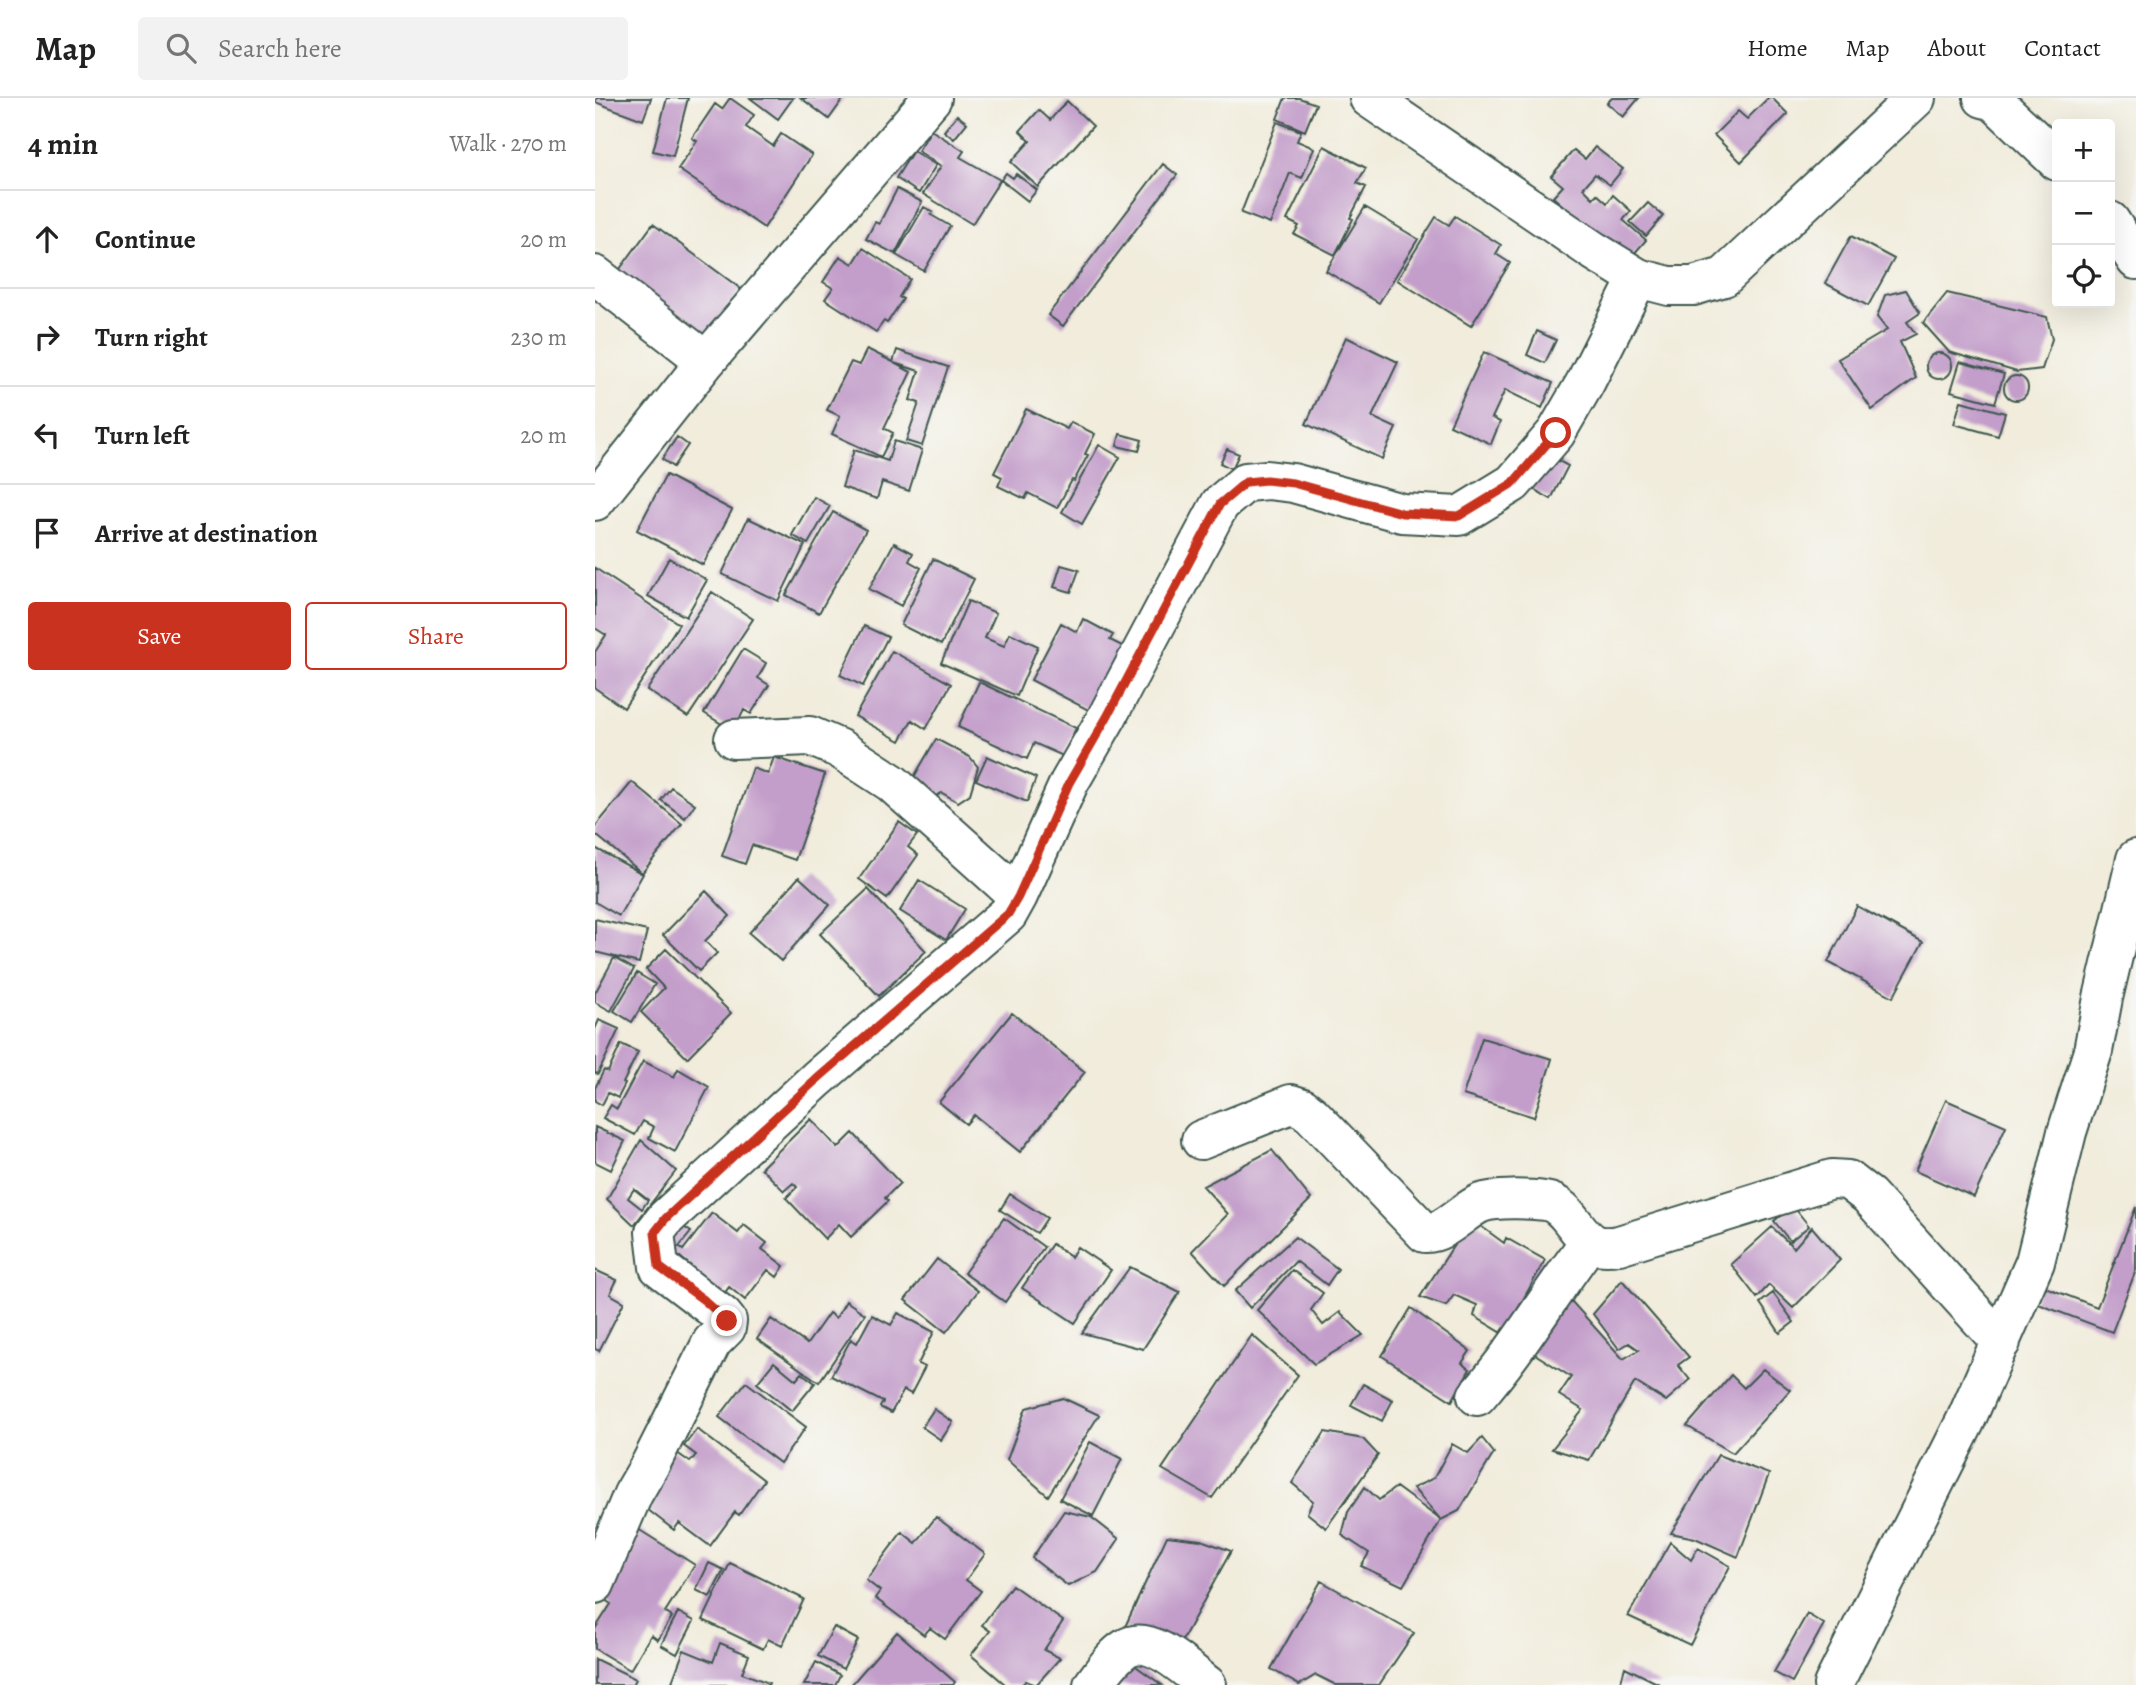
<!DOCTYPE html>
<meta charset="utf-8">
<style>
:root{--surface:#fff;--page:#f2f2f2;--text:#222;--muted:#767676;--line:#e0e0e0;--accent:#c8321e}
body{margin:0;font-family:Alegreya,serif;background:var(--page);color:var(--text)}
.controls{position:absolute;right:21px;top:21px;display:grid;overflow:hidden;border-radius:7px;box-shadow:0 7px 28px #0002}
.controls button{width:63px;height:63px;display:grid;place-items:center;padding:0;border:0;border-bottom:2px solid var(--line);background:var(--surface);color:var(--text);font:35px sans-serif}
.stop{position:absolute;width:21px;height:21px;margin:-16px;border:5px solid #c8321e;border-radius:50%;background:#fff}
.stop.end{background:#c8321e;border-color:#fff;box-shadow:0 2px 7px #0008}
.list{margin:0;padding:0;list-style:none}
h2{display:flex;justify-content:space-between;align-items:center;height:91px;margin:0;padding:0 28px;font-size:30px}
h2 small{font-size:23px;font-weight:400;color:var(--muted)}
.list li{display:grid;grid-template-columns:46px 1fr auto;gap:21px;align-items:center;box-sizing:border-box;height:98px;padding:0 28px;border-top:2px solid var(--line)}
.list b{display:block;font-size:26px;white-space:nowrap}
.list em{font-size:23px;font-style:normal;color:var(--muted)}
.actions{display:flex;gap:14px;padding:21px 28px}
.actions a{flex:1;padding:16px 0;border:2px solid var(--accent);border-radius:7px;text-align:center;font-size:24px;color:var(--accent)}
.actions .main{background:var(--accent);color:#fff}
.icon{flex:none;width:38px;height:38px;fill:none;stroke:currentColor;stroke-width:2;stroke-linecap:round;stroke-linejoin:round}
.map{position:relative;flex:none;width:1541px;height:1587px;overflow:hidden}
header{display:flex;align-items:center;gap:42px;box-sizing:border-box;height:98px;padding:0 35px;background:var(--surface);border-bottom:2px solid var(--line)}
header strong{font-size:33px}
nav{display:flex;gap:38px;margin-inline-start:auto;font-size:24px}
.search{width:490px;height:63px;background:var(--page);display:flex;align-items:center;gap:18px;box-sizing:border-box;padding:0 24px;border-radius:7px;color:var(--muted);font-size:26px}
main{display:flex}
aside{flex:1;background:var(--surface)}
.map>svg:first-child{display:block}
.building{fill:#c39eca;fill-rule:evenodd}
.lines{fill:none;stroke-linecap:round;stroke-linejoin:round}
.minor-casing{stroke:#3e574d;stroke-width:42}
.minor{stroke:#fff;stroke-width:38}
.route{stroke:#c8321e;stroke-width:9}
</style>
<header>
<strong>Map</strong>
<div class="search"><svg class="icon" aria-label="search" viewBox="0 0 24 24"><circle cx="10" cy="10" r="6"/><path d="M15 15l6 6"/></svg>Search here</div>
<nav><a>Home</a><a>Map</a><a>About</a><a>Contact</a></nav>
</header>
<main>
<aside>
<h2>4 min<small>Walk · 270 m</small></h2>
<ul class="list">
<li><svg class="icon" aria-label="ahead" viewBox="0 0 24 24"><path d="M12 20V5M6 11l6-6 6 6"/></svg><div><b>Continue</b></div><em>20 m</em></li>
<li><svg class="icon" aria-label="right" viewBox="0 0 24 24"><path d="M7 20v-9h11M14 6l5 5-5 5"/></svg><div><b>Turn right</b></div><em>230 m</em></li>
<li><svg class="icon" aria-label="left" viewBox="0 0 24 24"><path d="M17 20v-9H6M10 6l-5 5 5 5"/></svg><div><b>Turn left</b></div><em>20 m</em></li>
<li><svg class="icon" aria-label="arrive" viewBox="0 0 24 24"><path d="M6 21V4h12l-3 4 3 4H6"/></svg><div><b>Arrive at destination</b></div></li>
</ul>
<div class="actions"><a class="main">Save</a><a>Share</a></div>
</aside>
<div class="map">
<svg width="1541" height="1587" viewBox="0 0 1541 1587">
<rect width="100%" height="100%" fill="#f6f6f2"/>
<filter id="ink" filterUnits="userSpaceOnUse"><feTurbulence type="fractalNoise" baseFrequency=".0143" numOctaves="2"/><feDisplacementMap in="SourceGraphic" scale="14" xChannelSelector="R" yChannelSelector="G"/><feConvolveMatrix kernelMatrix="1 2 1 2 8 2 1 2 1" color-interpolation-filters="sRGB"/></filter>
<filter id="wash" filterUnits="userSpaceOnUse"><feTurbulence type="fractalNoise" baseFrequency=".00686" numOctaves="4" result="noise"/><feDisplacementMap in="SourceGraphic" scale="28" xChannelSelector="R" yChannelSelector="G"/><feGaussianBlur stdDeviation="1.57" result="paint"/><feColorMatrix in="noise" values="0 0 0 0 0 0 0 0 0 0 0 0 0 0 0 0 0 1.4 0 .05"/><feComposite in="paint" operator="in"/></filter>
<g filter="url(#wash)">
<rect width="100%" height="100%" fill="#f1ecdb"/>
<g id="blocks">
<path class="building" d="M2 0H56L48 22 0 4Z
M72 0H93L78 58 58 53Z
M135 0 159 17 151 29 178 48 186 36 217 57 169 130 83 71 102 43 97 40 120 6 127 11Z
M155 0H198L183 21Z
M206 0H249L234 21Z
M690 0H704L721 6 710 33 682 21Z
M1017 0H1044L1028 19 1012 5Z
M1173 0H1177L1193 16 1146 64 1119 37 1143 13 1152 21Z
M472 3 498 28 443 89 416 64 435 43 425 33 444 12 455 22Z
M362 17 372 25 359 41 349 33Z
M682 24 706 33 702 43 719 50 707 80 695 75 675 126 646 115Z
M336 32 369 53 365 59 405 82 377 126 328 96 346 68 323 53Z
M729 48 771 70 762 85 771 89 755 120 758 121 740 157 699 136 704 128 692 122Z
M1000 49 1028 71 1015 87 1000 76 988 90 998 100 1002 96 1012 105 1018 97 1036 113 1028 122 1051 142 1032 164 958 99 968 88 956 78 979 52 990 61Z
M318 53 341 67 324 95 301 80Z
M568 66 582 77 468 228 453 217Z
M411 75 418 80 421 76 442 92 433 103 406 82Z
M302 91 327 104 300 156 271 141 280 124 284 126Z
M1053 105 1068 118 1051 138 1035 124Z
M329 109 338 114 336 117 355 128 329 173 301 157Z
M770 109 823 141 784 205 731 173Z
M860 118 906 147 901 156 915 165 876 228 802 182 841 119 854 127Z
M58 126 146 191 109 240 22 175Z
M1256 138 1299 161 1273 208 1230 185Z
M268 150 315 181 304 199 308 201 292 225 289 223 281 234 230 201 238 190 228 184 245 158 258 166Z
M1311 192 1325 215 1312 224 1321 236 1305 244 1321 280 1277 312 1243 261 1292 232 1282 219 1290 197Z
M1352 195 1452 219 1457 241 1447 271 1422 274 1354 254 1328 225Z
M942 233 961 242 950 265 932 257Z
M751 239 803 264 777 319 801 330 787 361 711 326Z
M272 251 298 264 302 252 353 269 327 348 311 343 324 305 315 302 324 273 299 265 316 274 289 330 298 335 286 359 237 336 245 318 232 312 256 264 264 267Z
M889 254 958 285 947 310 910 292 897 320 905 324 896 346 855 327Z
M1331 268a13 13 0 1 1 26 0a13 13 0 1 1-26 0Z
M1365 264 1409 276 1400 305 1356 293Z
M1409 290a12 12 0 1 1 24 0a12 12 0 1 1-24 0Z
M1366 303 1410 315 1403 338 1359 326Z
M431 311 472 331 476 324 500 336 490 356 493 357 479 383 477 382 462 410 433 395 430 401 403 388 407 379 399 375Z
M525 336 547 342 544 353 522 348Z
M82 339 93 347 78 369 67 361Z
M299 343 327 352 314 393 287 384 282 401 247 389 259 352 293 363Z
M504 347 525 359 487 426 467 414Z
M632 351 644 356 637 371 625 365Z
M953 357 973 368 956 401 935 389Z
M71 377 137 412 108 467 42 432Z
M219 399 235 408 213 446 197 437Z
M238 414 271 432 224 515 191 497Z
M153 420 210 447 183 503 127 476Z
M299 445 318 455 314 463 326 470 306 508 274 491Z
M74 460 112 482 91 519 53 498Z
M338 461 379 481 346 547 306 527Z
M466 467 484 472 476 494 459 489Z
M0 470 84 526 29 610 0 590V554L11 537 0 530Z
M117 494 158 521 93 619 52 592Z
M373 503 401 515 390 540 409 548 415 535 443 548 422 598 346 565Z
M488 521 518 537 515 542 533 551 499 615 436 582 466 525 482 534Z
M269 528 293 539 268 588 245 577Z
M148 551 171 565 163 580 174 587 156 616 149 612 138 633 109 615Z
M297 553 356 586 331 631 317 622 305 643 260 618Z
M384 584 481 630 468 658 439 645 432 661 363 629Z
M341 641 375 659 383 669 375 696 363 704 347 695 337 700 315 686Z
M392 658 441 680 432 704 381 682Z
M179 659 230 676 200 762 157 747 150 766 127 758 158 670 173 676Z
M37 684 87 726 47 775 0 736V729Z
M76 689 100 706 90 720 66 702Z
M304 724 322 737 313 749 323 757 292 801 264 781Z
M0 750 48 776 24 818 0 804Z
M204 779 235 807 186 863 154 835Z
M324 782 370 811 351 842 305 813Z
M273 791 331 853 284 898 225 836Z
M111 793 135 818 110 843 122 855 104 873 68 837Z
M1262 808 1328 844 1298 899 1233 864Z
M0 821 52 833 44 865 0 854Z
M71 851 136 915 92 960 46 914 69 890 51 871Z
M19 860 39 871 16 913 0 904V895Z
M42 875 60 886 37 924 19 913Z
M417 915 490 974 425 1054 379 1017 371 1026 344 1004Z
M4 922 24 931 3 976 0 975V931Z
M887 940 957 961 939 1019 868 997Z
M26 946 43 954 28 985 30 986 23 1000 13 995 7 1007 0 1003V990L9 972 13 974Z
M48 963 79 979 83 971 114 989 80 1054 54 1040 59 1029 48 1023 40 1037 8 1020 16 1007 22 1011Z
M1351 1002 1411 1028 1379 1099 1320 1073Z
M216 1021 243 1050 258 1035 305 1085 290 1100 293 1103 256 1139 244 1126 230 1141 191 1100 202 1089 198 1085 189 1093 166 1070Z
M0 1029 30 1043 16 1072 0 1064Z
M46 1042 81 1073 39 1127 12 1101ZM39 1091 53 1102 47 1111 33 1100Z
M677 1052 716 1101 629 1188 597 1153 633 1116 608 1088Z
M415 1096 452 1120 442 1135 405 1112Z
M1198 1108 1214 1128 1195 1143 1179 1123Z
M1541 1109V1172L1517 1234 1438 1204 1445 1187 1502 1209Z
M117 1115 143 1135 149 1127 172 1145 167 1151 189 1168 182 1179 173 1172 150 1202 134 1189 127 1199 93 1173 96 1168 85 1159 80 1165 65 1154 86 1127 96 1134 84 1149 88 1152Z
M409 1120 449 1149 410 1204 369 1175Z
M876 1121 909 1145 911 1140 950 1162 909 1236 879 1218 882 1207 859 1197 851 1208 825 1199Z
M1177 1129 1199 1150 1217 1129 1245 1162 1198 1210 1174 1187 1162 1200 1136 1166Z
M700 1139 743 1171 732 1187 701 1163 655 1210 640 1193Z
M457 1146 476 1159 482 1149 516 1172 480 1225 427 1190Z
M342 1161 383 1193 351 1234 310 1202Z
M535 1169 585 1194 548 1251 487 1235Z
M0 1172 22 1182 15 1196 29 1204 4 1253 0 1251Z
M697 1172 728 1195 716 1212 728 1227 745 1214 768 1237 719 1266 662 1212Z
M1027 1182 1094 1259 1083 1267 1095 1282 1071 1303 1040 1284 994 1362 957 1351 988 1312 964 1297 976 1279 929 1249 969 1195 1028 1261 1044 1252 1034 1245 1024 1251 998 1216Z
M1178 1195 1199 1224 1185 1235 1165 1205Z
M251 1203 270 1216 224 1284 162 1241 176 1221 212 1246 234 1215 241 1220Z
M816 1210 875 1253 867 1265 875 1271 857 1303 787 1258Z
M303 1215 339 1234 323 1266 330 1269 316 1296 309 1292 296 1315 285 1309 288 1304 236 1278 256 1241 262 1245 277 1217 296 1227Z
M657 1237 703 1277 617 1400 567 1371Z
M179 1264 201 1282 207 1275 220 1285 197 1313 162 1285Z
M1168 1271 1195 1292 1138 1355 1092 1328 1136 1277 1149 1290Z
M151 1284 211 1329 185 1365 124 1319Z
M768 1286 798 1302 787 1323 756 1307Z
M468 1300 504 1317 453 1398 412 1362 431 1310Z
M339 1311 358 1324 346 1342 327 1329Z
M102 1331 169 1382 144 1417 140 1414 115 1448 84 1425 79 1432 48 1408 75 1350 95 1364 101 1357 89 1348Z
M730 1334 768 1341 783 1357 731 1430 712 1415 718 1403 697 1385Z
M887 1340 899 1355 864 1413 846 1422 818 1390 839 1380 857 1346 873 1355Z
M495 1344 527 1361 498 1418 465 1401Z
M1123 1357 1174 1376 1143 1459 1100 1440 1076 1435Z
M770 1389 784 1402 801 1389 846 1422 808 1488 766 1468 774 1455 747 1437 753 1414Z
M469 1413 496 1419 524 1441 502 1474 473 1488 437 1460Z
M341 1419 390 1456 371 1482 386 1493 350 1541 335 1530 329 1537 280 1500 285 1493 271 1482 307 1434 321 1445Z
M43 1431 100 1467 70 1514 77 1519 63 1542 56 1537 35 1572 0 1551V1531L16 1506 2 1497Z
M572 1438 606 1442 636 1453 584 1548 529 1531Z
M1075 1444 1096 1462 1103 1450 1135 1468 1095 1547 1033 1518Z
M114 1465 129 1472 115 1499 101 1492Z
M135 1465 209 1501 187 1548 173 1541 168 1551 108 1522Z
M726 1483 819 1535 784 1587H741L721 1577 704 1587 676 1571Z
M417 1487 468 1523 449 1552 465 1560 441 1587 431 1583 426 1587H411L376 1557 395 1533 387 1527Z
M83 1514 99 1523 82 1556 66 1547Z
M1212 1516 1229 1526 1197 1584 1179 1574Z
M239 1529 263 1542 248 1571 223 1558Z
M302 1534 360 1584 358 1587H256Z
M125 1545 154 1557 147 1575 174 1585 173 1587H85L77 1584 89 1552 118 1564Z
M0 1561 41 1581 38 1587H0Z
M531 1561 567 1587H513Z
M221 1564 245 1577 240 1587H209Z
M1030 1569 1066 1587H1025Z"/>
</g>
</g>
<g filter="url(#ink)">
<use href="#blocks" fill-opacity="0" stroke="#3e574d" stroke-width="2"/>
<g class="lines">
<g class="minor-casing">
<path id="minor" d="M774 0 999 153 1043 180 1074 188H1098L1129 179 1321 0
M1388 0 1399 3 1462 63
M1515 123 1541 162
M0 177 111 263
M0 403 111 263 337 0
M139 641 215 638 245 651 297 685 423 798
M606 1042 696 1006 708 1010 717 1017 830 1135C848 1137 869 1112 886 1105 900 1100 934 1101 950 1103 974 1106 981 1139 1002 1147 1009 1149 1017 1148 1024 1147L1237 1081 1253 1082 1274 1098 1406 1244
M882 1298C924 1250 956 1194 995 1143
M0 1486 38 1396 56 1365 117 1244 131 1230 132 1223 128 1218 64 1169 60 1134 71 1120 222 981 413 816 423 798 474 685 512 619 625 406 651 384 672 382 698 385 807 415 864 418 918 385 961 335 990 285 1043 180
M498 1587C508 1574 517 1559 531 1550 556 1535 593 1573 612 1587
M1238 1587 1370 1324 1440 1164 1472 1034 1498 953 1508 900 1541 761"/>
</g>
<use href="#minor" class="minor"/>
</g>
</g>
<g class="lines" filter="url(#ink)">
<path class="route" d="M132 1223 109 1202 64 1169 60 1134 71 1120 222 981 413 816 423 799 474 685 512 619 625 406 651 384 671 382 698 385 807 415 864 418 918 385 961 335"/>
</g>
</svg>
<div class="controls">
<button>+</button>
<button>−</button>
<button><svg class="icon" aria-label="locate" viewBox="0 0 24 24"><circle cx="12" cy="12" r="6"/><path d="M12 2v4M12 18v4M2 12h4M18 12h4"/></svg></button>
</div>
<div class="stop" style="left:961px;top:335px"></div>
<div class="stop end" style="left:132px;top:1223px"></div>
</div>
</main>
